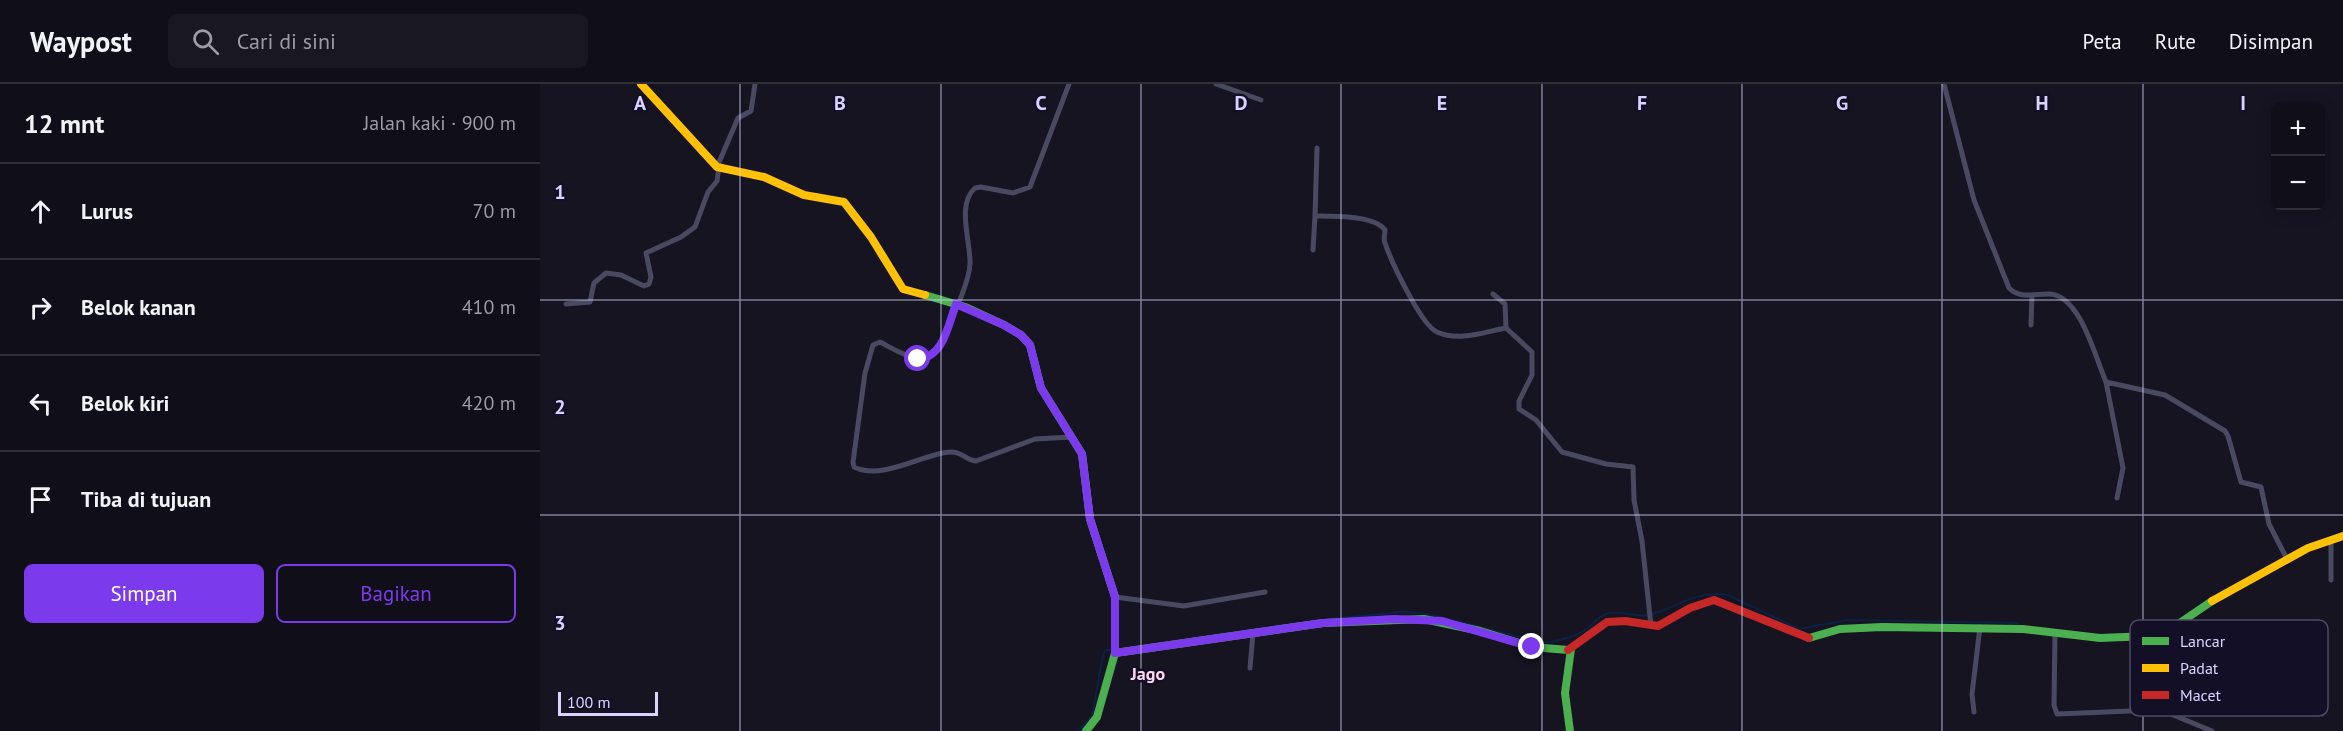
<!DOCTYPE html>
<html lang="id">
<meta charset="utf-8">
<style>
:root{--surface:#100f19;--page:#191822;--text:#f1f3f6;--muted:#9c9ca2;--line:#302f38;--accent:#7c3aed}
body{margin:0;font-family:"PT Sans",sans-serif;background:var(--page);color:var(--text)}
.controls{position:absolute;right:18px;top:18px;display:grid;overflow:hidden;border-radius:9px;box-shadow:0 3px 15px #0003}
.controls button{width:54px;height:54px;display:grid;place-items:center;padding:0;border:0;border-bottom:2px solid var(--line);background:var(--surface);color:var(--text);font:30px sans-serif}
.scale{position:absolute;left:18px;bottom:15px;width:100px;box-sizing:border-box;padding-left:6px;border:3px solid #d9d4ff;border-top:0;font-size:16px;line-height:21px;white-space:nowrap;color:#d9d4ff;-webkit-text-stroke:4px #130f26;paint-order:stroke}
.stop{position:absolute;width:18px;height:18px;margin:-14px;border:4px solid #7c3aed;border-radius:50%;background:#fff}
.stop.end{background:#7c3aed;border-color:#fff;box-shadow:0 2px 6px #0008}
.list{margin:0;padding:0;list-style:none}
h2{display:flex;justify-content:space-between;align-items:center;height:78px;margin:0;padding:0 24px;font-size:26px}
h2 small{font-size:20px;font-weight:400;color:var(--muted)}
.list li{display:grid;grid-template-columns:39px 1fr auto;gap:18px;align-items:center;box-sizing:border-box;height:96px;padding:0 24px;border-top:2px solid var(--line)}
.list b{display:block;font-size:22px;white-space:nowrap}
.list em{font-size:20px;font-style:normal;color:var(--muted)}
.actions{display:flex;gap:12px;padding:18px 24px}
.actions a{flex:1;padding:14px 0;border:2px solid var(--accent);border-radius:9px;text-align:center;font-size:21px;color:var(--accent)}
.actions .main{background:var(--accent);color:#fff}
.icon{flex:none;width:33px;height:33px;fill:none;stroke:currentColor;stroke-width:2;stroke-linecap:round;stroke-linejoin:round}
.map{position:relative;flex:none;width:1803px;height:647px;overflow:hidden}
header{display:flex;align-items:center;gap:36px;box-sizing:border-box;height:84px;padding:0 30px;background:var(--surface);border-bottom:2px solid var(--line)}
header strong{font-size:28px}
nav{display:flex;gap:33px;margin-inline-start:auto;font-size:21px}
.search{width:420px;height:54px;background:var(--page);display:flex;align-items:center;gap:15px;box-sizing:border-box;padding:0 21px;border-radius:9px;color:var(--muted);font-size:22px}
main{display:flex}
aside{flex:1;background:var(--surface)}
.map>svg:first-child{display:block}
.lines{fill:none;stroke-linecap:round;stroke-linejoin:round}
.stream{stroke:#0d2144;stroke-width:2}
.street{stroke:#4a4962;stroke-width:5}
.fast{stroke:#4caf50;stroke-width:8}
.slow{stroke:#ffc107;stroke-width:8}
.jam{stroke:#c62828;stroke-width:8}
.route{stroke:#7c3aed;stroke-width:8}
.grid{fill:none;stroke:#d9d4ff;stroke-width:1.5;stroke-opacity:0.55}
.labels{text-anchor:middle;dominant-baseline:central;stroke-width:5;stroke-linejoin:round;paint-order:stroke}
.quarter-label{font-size:18px;font-weight:bold;fill:#ffd6f0;stroke:#130f26}
.key{fill:#130f26;stroke:#4e4a67;stroke-width:1.5}
.key-label{font-size:16px;fill:#d9d4ff}
.grid-label{font-size:20px;text-anchor:middle;font-weight:bold;fill:#d9d4ff;stroke:#130f26;stroke-width:5;stroke-linejoin:round;paint-order:stroke}
</style>
<header>
<strong>Waypost</strong>
<div class="search"><svg class="icon" aria-label="search" viewBox="0 0 24 24"><circle cx="10" cy="10" r="6"/><path d="M15 15l6 6"/></svg>Cari di sini</div>
<nav><a>Peta</a><a>Rute</a><a>Disimpan</a></nav>
</header>
<main>
<aside>
<h2>12 mnt<small>Jalan kaki · 900 m</small></h2>
<ul class="list">
<li><svg class="icon" aria-label="ahead" viewBox="0 0 24 24"><path d="M12 20V5M6 11l6-6 6 6"/></svg><div><b>Lurus</b></div><em>70 m</em></li>
<li><svg class="icon" aria-label="right" viewBox="0 0 24 24"><path d="M7 20v-9h11M14 6l5 5-5 5"/></svg><div><b>Belok kanan</b></div><em>410 m</em></li>
<li><svg class="icon" aria-label="left" viewBox="0 0 24 24"><path d="M17 20v-9H6M10 6l-5 5 5 5"/></svg><div><b>Belok kiri</b></div><em>420 m</em></li>
<li><svg class="icon" aria-label="arrive" viewBox="0 0 24 24"><path d="M6 21V4h12l-3 4 3 4H6"/></svg><div><b>Tiba di tujuan</b></div></li>
</ul>
<div class="actions"><a class="main">Simpan</a><a>Bagikan</a></div>
</aside>
<div class="map">
<svg width="1803" height="647" viewBox="0 0 1803 647">
<rect width="100%" height="100%" fill="#161421"/>
<g class="lines">
<path class="stream" d="M790 535 863 528 888 530 1004 559C1019 557 1031 554 1044 547 1052 542 1057 533 1066 530 1080 525 1094 534 1108 531 1139 524 1152 506 1188 511L1259 545 1308 536 1478 539
M647 555 757 539
M538 647 552 632 563 571 566 566H574"/>
<path class="street" d="M529 0 490 103 473 109 441 103 435 104C416 121 431 158 430 180 429 201 408 242 400 263 381 284 361 269 340 258L333 261 325 289 313 378 314 383C342 397 382 370 410 368 422 367 425 376 436 377L495 355 532 353
M676 0 721 16
M1404 0 1434 116 1469 204C1481 216 1495 209 1510 210 1541 212 1556 276 1566 298L1625 311 1685 347 1688 352 1701 398 1721 403 1729 440 1747 475
M177 83 198 34 211 27 215 0
M775 132 777 64
M773 166 775 132C792 132 835 131 845 146 845 151 843 155 845 159 851 177 881 241 897 248 919 258 944 248 966 244
M953 210 965 220 966 244 992 268V291L979 317V325L996 336 1022 368 1066 380 1093 383 1094 416 1102 457 1111 542
M26 220 50 218 54 199 66 189 81 191 104 202 109 200 111 193 106 169 141 153 155 143 168 108 177 97 179 83
M1491 241 1492 211
M1566 298 1583 384 1577 414
M1791 455V496
M575 513 644 522 725 508
M1515 550 1514 621 1517 630 1614 626 1626 628 1672 647
M710 584 713 549
M1434 628 1432 610 1440 543
M1626 628 1643 572 1644 538"/>
<path class="fast" d="M385 211 425 223 464 241 481 251 490 261 501 304 542 370 550 435 575 513V569
M1269 554 1300 545 1342 543 1483 545 1560 554 1610 552 1631 545 1672 517
M546 647 557 633 575 569 783 539 884 535 940 547 992 563 1028 566
M1030 647 1025 609 1031 565"/>
<path class="slow" d="M101 0 177 83 224 93 264 111 304 118 331 153 363 205 385 211
M1672 517 1768 464 1803 452"/>
<path class="jam" d="M1028 566 1067 538 1085 537 1118 542 1150 524 1174 516 1269 554"/>
</g>
<g class="lines">
<path class="route" d="M378 275C404 273 408 241 416 220L464 241 481 251 490 261 501 304 542 370 550 435 575 513V569L783 539 854 535 902 537 992 563"/>
</g>
<path class="grid" d="M200 0V647M401 0V647M601 0V647M801 0V647M1002 0V647M1202 0V647M1402 0V647M1603 0V647M0 216H1803M0 431H1803"/>
<g class="labels">
<g class="quarter-label">
<text x="608" y="589">Jago</text>
</g>
</g>
<rect x="1590" y="536" width="198" height="96" rx="9" class="key"/>
<rect x="1602" y="553" width="27" height="8" fill="#4caf50"/>
<rect x="1602" y="580" width="27" height="8" fill="#ffc107"/>
<rect x="1602" y="607" width="27" height="8" fill="#c62828"/>
<g class="key-label">
<text x="1640" y="563">Lancar</text>
<text x="1640" y="590">Padat</text>
<text x="1640" y="617">Macet</text>
</g>
<g class="grid-label">
<text x="100" y="26">A</text>
<text x="300" y="26">B</text>
<text x="501" y="26">C</text>
<text x="701" y="26">D</text>
<text x="902" y="26">E</text>
<text x="1102" y="26">F</text>
<text x="1302" y="26">G</text>
<text x="1502" y="26">H</text>
<text x="1703" y="26">I</text>
<text x="20" y="115">1</text>
<text x="20" y="330">2</text>
<text x="20" y="546">3</text>
</g>
</svg>
<div class="controls">
<button>+</button>
<button>−</button>
</div>
<div class="scale">100 m</div>
<div class="stop" style="left:378px;top:275px"></div>
<div class="stop end" style="left:992px;top:563px"></div>
</div>
</main>
